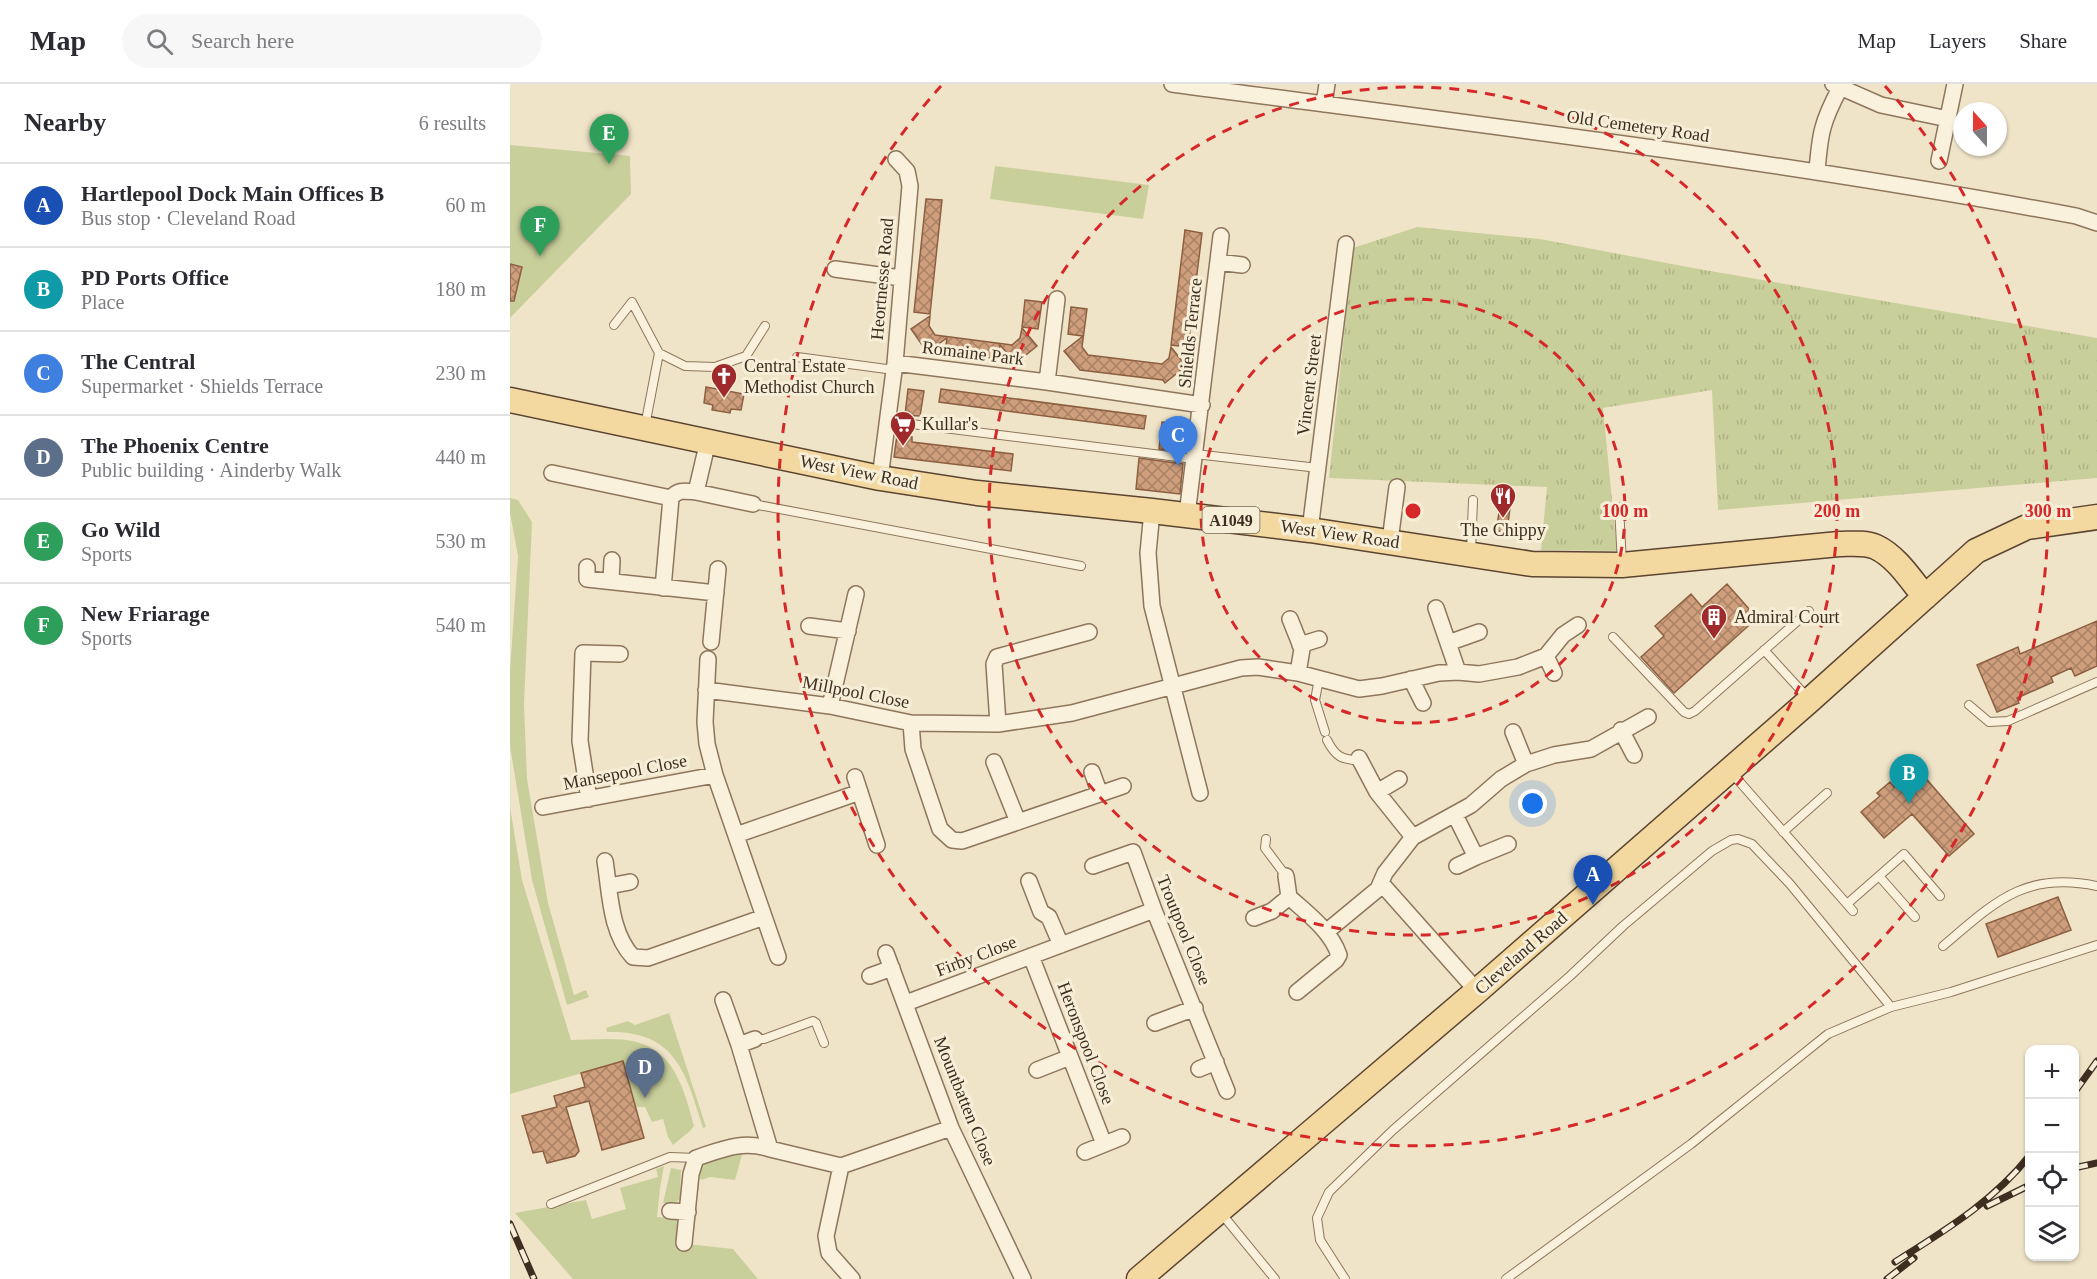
<!DOCTYPE html>
<meta charset="utf-8">
<style>
:root{--surface:#fff;--page:#f7f7f7;--text:#2b2b33;--muted:#7c7c81;--line:#e1e1e2;--accent:#9e2a2b}
body{margin:0;font-family:Georgia,serif;background:var(--page);color:var(--text)}
.controls{position:absolute;right:18px;bottom:18px;display:grid;overflow:hidden;border-radius:12px;box-shadow:0 2px 4px #0004}
.controls button{width:54px;height:54px;display:grid;place-items:center;padding:0;border:0;border-bottom:2px solid var(--line);background:var(--surface);color:var(--text);font:30px sans-serif}
.compass{position:absolute;left:1443px;top:18px;width:54px;height:54px;border-radius:50%;background:var(--surface);box-shadow:0 2px 4px #0004;rotate:339deg}
.you{position:absolute;left:1023px;top:720px;width:21px;height:21px;margin:-15px;border:4px solid #fff;border-radius:50%;background:#1a73e8;box-shadow:0 0 0 9px #1a73e833}
.badge{display:grid;place-items:center;width:39px;height:39px;border-radius:50%;background:var(--accent);color:#fff;font-size:20px;font-weight:700}
.pin{position:absolute;translate:-50% -50px;filter:drop-shadow(0 2px 3px #0008)}
.pin::after{content:'';position:absolute;top:32px;width:21px;height:18px;background:inherit;clip-path:polygon(0 0,100% 0,50% 100%)}
.list{margin:0;padding:0;list-style:none}
h2{display:flex;justify-content:space-between;align-items:center;height:78px;margin:0;padding:0 24px;font-size:26px}
h2 small{font-size:20px;font-weight:400;color:var(--muted)}
.list li{display:grid;grid-template-columns:39px 1fr auto;gap:18px;align-items:center;box-sizing:border-box;height:84px;padding:0 24px;border-top:2px solid var(--line)}
.list b{display:block;font-size:22px;white-space:nowrap}
.list p{margin:0;font-size:20px;white-space:nowrap;color:var(--muted)}
.list em{font-size:20px;font-style:normal;color:var(--muted)}
.icon{flex:none;width:33px;height:33px;fill:none;stroke:currentColor;stroke-width:2;stroke-linecap:round;stroke-linejoin:round}
.map{position:relative;flex:none;width:1587px;height:1195px;overflow:hidden}
header{display:flex;align-items:center;gap:36px;box-sizing:border-box;height:84px;padding:0 30px;background:var(--surface);border-bottom:2px solid var(--line)}
header strong{font-size:28px}
nav{display:flex;gap:33px;margin-inline-start:auto;font-size:21px}
.search{width:420px;height:54px;background:var(--page);display:flex;align-items:center;gap:15px;box-sizing:border-box;padding:0 21px;border-radius:33px;color:var(--muted);font-size:22px}
main{display:flex}
aside{flex:1;background:var(--surface)}
.map>svg:first-child{display:block}
.grass{fill:#c9cf9b}
.park{fill:url(#park-tufts)}
.building{fill:url(#building-cross-hatch);stroke:#8d5f41;stroke-width:1.5}
.lines{fill:none;stroke-linecap:round;stroke-linejoin:round}
.service-casing{stroke:#8d765c;stroke-width:10}
.minor-casing{stroke:#8d765c;stroke-width:18}
.primary-casing{stroke:#5b4430;stroke-width:27}
.service{stroke:#faf1dc;stroke-width:8}
.minor{stroke:#faf1dc;stroke-width:15}
.primary{stroke:#f3d9a0;stroke-width:24}
.rail-casing{stroke:#3d2e20;stroke-width:7}
.rail{stroke:#f7eed8;stroke-width:4.5;stroke-dasharray:14;stroke-linecap:butt}
.ring{fill:none;stroke:#d62828;stroke-width:3;stroke-dasharray:10 8}
.labels{text-anchor:middle;dominant-baseline:central;stroke-width:6;stroke-linejoin:round;paint-order:stroke}
.shield{fill:#f7eed8;stroke:#756857;stroke-width:1.5}
.shield-label{font-size:16px;font-weight:bold;fill:#3d2e20}
.street-label{font-size:18px;fill:#3d2e20;stroke:#f7eed8}
.poi-label{font-size:18px;fill:#3d2e20;stroke:#f7eed8;text-anchor:start}
.centre{fill:#d62828;stroke:#f7eed8;stroke-width:3}
.ring-label{font-size:18px;text-anchor:middle;font-weight:bold;fill:#d62828;stroke:#f7eed8;stroke-width:6;stroke-linejoin:round;paint-order:stroke}
</style>
<header>
<strong>Map</strong>
<div class="search"><svg class="icon" aria-label="search" viewBox="0 0 24 24"><circle cx="10" cy="10" r="6"/><path d="M15 15l6 6"/></svg>Search here</div>
<nav><a>Map</a><a>Layers</a><a>Share</a></nav>
</header>
<main>
<aside>
<h2>Nearby<small>6 results</small></h2>
<ul class="list">
<li><span class="badge" style="background:#1a4fb4">A</span><div><b>Hartlepool Dock Main Offices B</b><p>Bus stop · Cleveland Road</p></div><em>60 m</em></li>
<li><span class="badge" style="background:#0f9aa8">B</span><div><b>PD Ports Office</b><p>Place</p></div><em>180 m</em></li>
<li><span class="badge" style="background:#3f7fe0">C</span><div><b>The Central</b><p>Supermarket · Shields Terrace</p></div><em>230 m</em></li>
<li><span class="badge" style="background:#5c6f8a">D</span><div><b>The Phoenix Centre</b><p>Public building · Ainderby Walk</p></div><em>440 m</em></li>
<li><span class="badge" style="background:#2e9e5b">E</span><div><b>Go Wild</b><p>Sports</p></div><em>530 m</em></li>
<li><span class="badge" style="background:#2e9e5b">F</span><div><b>New Friarage</b><p>Sports</p></div><em>540 m</em></li>
</ul>
</aside>
<div class="map">
<svg width="1587" height="1195" viewBox="0 0 1587 1195">
<defs>
<pattern id="park-tufts" width="24" height="20" patternUnits="userSpaceOnUse" patternTransform="scale(1.5)"><rect width="24" height="20" fill="#c9cf9b"/><path d="M3 7l-1-3M5 7V3M7 7l1-3M15 17l-1-3M17 17v-4M19 17l1-3" fill="none" stroke="#aeb285"/></pattern>
<pattern id="building-cross-hatch" width="8" height="8" patternUnits="userSpaceOnUse" patternTransform="scale(1.5)"><rect width="8" height="8" fill="#cf9f7d"/><path d="M0 0l8 8M0 8l8-8" fill="none" stroke="#a98266"/></pattern>
</defs>
<rect width="100%" height="100%" fill="#f0e4c8"/>
<path class="grass" d="M0 61 120 72 121 110 0 234Z
M485 82 639 101 633 135 480 115Z
M0 414 8 416 22 438 14 620 17 695 38 819 64 911 76 906 79 913 57 921 22 796 0 662V586L8 472 0 429Z
M0 723 12 796 61 956C82 956 106 953 127 958 165 968 175 1008 184 1042L180 1047 163 1061 158 1053 153 1035 142 1038 135 1023H126L113 977 0 1010Z
M159 929 196 1043 193 1044C176 988 165 946 97 948L96 944 118 937 125 941Z
M233 1067 225 1096 200 1093 191 1096C188 1089 189 1083 194 1077Z
M154 1082 150 1104 147 1133 167 1134 168 1159 223 1165 248 1195H63L5 1129 76 1116 82 1135 116 1125 110 1104 148 1093 146 1085Z
M161 1084 171 1086 170 1115 164 1120 153 1119Z"/>
<path class="park" d="M907 143 1030 155 1183 184 1587 254V394L1208 426 1202 306 1093 324 1107 467 1031 466 1037 403 819 394 843 164Z"/>
<path class="building" d="M416 115 432 116 420 230 404 228Z
M675 146 692 149 678 263 661 261Z
M0 180 12 183 4 217H0Z
M515 216 532 218 528 245 512 243Z
M561 223 577 225 572 263 578 271 652 280 659 274 661 263 676 282 655 299 653 296 570 286 554 267 573 252 558 250Z
M420 232 419 242 425 251 502 261 510 254 512 244 527 262 506 279 490 261 488 275 435 268 437 254 417 268 401 245Z
M196 303 234 310 231 326 221 325 220 329 202 326 203 321 194 319Z
M398 305 414 307 410 332 395 331Z
M431 305 636 332 634 345 429 318Z
M652 338 669 340 665 367 649 365Z
M387 351 402 353V358L503 370 501 387 384 373Z
M629 374 673 380 670 410 626 405Z
M990 423 1000 424 997 448 986 447Z
M1217 500 1247 534 1164 609 1131 573 1154 552 1145 542 1181 510 1192 523Z
M1587 537V582L1565 592 1561 584 1541 593 1543 598 1507 614 1509 619 1487 628 1467 581 1508 563 1510 570Z
M1406 683 1464 750 1439 772 1402 730 1374 754 1351 728 1370 712 1367 709 1380 698 1384 703Z
M1548 813 1561 846 1488 873 1476 840Z
M113 977 134 1054 92 1066 79 1017 56 1023 69 1067 65 1072 37 1079 33 1067 23 1069 12 1032 47 1023 44 1012 75 1003 71 989Z"/>
<g class="lines">
<g class="service-casing">
<path id="service" d="M104 241 122 218 149 269 175 282 205 283 236 272 255 242
M287 273 384 286
M377 337 684 375
M135 342 149 269
M685 370 808 384
M243 420 571 482
M1109 423 1112 479
M961 468 963 416
M1103 553 1174 628 1179 630 1185 627 1299 527
M1254 566 1297 613
M809 595 805 616 815 648
M1459 621 1479 638 1498 637 1587 598
M817 656C826 674 832 675 851 677
M1221 688 1343 827
M1273 748 1317 709
M756 755 755 764 776 792
M1369 792 1405 833
M1337 820 1394 770 1430 812
M1433 862C1485 818 1514 787 1587 802
M245 955H254L303 937 306 939 314 959
M41 1120 160 1073 186 1074
M711 1129 765 1195
M835 1195 810 1156 807 1134 819 1108 883 1046 1060 892 1113 842 1202 767 1221 756 1228 755 1242 760 1280 800 1381 923
M996 1195 1181 1060 1318 950 1381 923 1441 908 1587 861"/>
</g>
<g class="minor-casing">
<path id="minor" d="M662 0C964 40 1266 76 1566 132L1587 139
M1323 0 1371 21 1438 35
M814 20 817 0
M1429 77 1445 0
M1307 87C1310 49 1312 38 1330 4
M708 178 732 181
M325 185 391 194
M385 279 537 298 692 321
M537 298 547 215
M42 389 161 414
M370 394 385 279 400 102 397 87 386 75
M186 408 243 420
M642 427 638 469 642 522 690 709
M677 431 711 152
M800 446 836 160
M880 457 887 403
M77 483V495L206 509
M101 497 102 476
M153 504 161 414C168 405 175 407 186 408L198 357
M926 524 948 588
M780 535 792 565 788 589
M299 542 338 547
M201 558 208 485
M938 559 969 548
M790 561 809 555
M1036 572 1044 589
M198 575 195 638 197 660 205 691 268 873
M901 595 913 619
M196 606 320 622 401 639 488 640 562 629 731 584 748 583 788 589 849 605 872 602 929 589 948 588 969 590 1008 583 1036 572 1053 551 1068 541
M320 622 346 510
M401 639 403 665 430 745 442 756 452 757 613 702
M488 640 484 580 487 573 579 548
M1111 646 1124 671
M1003 648 1016 680
M849 674 867 708 903 753
M484 678 508 738
M582 688 590 710
M345 693 367 761
M867 708 889 695
M79 715 70 657 73 569 110 570
M33 723 205 691
M945 731 966 773 998 760
M226 751 350 708
M95 777C100 808 100 849 123 873L138 874 254 833
M583 782 623 768 644 826 717 1007
M947 782 966 773
M776 792 779 813
M519 797 531 828 539 833 551 861
M871 799 967 907
M99 802 120 798
M744 834 762 827 779 813C797 829 821 847 829 871L826 876 787 908
M816 848 868 805 875 789 903 753 961 721 991 695 1016 680 1044 671 1081 665 1138 633
M376 869 441 1044 513 1195
M521 872 594 1060
M360 892 382 884
M213 916 229 961 260 1065 331 1082 441 1044
M396 919 644 826
M645 939 685 924
M229 961 245 955
M689 985 706 978
M527 986 560 973
M575 1068 612 1053
M331 1082 316 1152 319 1169 342 1195
M160 1127 178 1128
M174 1159 181 1090 186 1074C213 1065 233 1056 260 1065"/>
</g>
<g class="primary-casing">
<path id="primary" d="M0 316 370 394 467 409 642 427 800 446 1022 480 1112 481 1329 460C1340 460 1355 458 1366 463 1387 473 1401 496 1415 513
M629 1195 967 907 1300 616 1466 467 1517 443 1587 433"/>
</g>
<use href="#service" class="service"/>
<use href="#minor" class="minor"/>
<use href="#primary" class="primary"/>
<g class="rail-casing">
<path id="rail" d="M1564 1009 1587 977
M1564 1084 1587 1079
M1477 1122 1520 1101
M0 1140 24 1195
M1385 1178C1434 1147 1483 1118 1520 1071
M1377 1195 1404 1174"/>
</g>
<use href="#rail" class="rail"/>
</g>
<g class="ring">
<circle cx="903" cy="427" r="212"/>
<circle cx="903" cy="427" r="424"/>
<path d="M1375 2A635 635 0 1 1 431 2"/>
</g>
<defs>
<g id="church-pin" transform="scale(1.35)"><path d="M0 17L-7.5 6A9.5 9.5 0 1 1 7.5 6Z" fill="#9e2a2b" stroke="#f7eed8"/><path d="M-1.2-6h2.4v3.5h3.3v2.4h-3.3V6h-2.4V-.1h-3.3v-2.4h3.3Z" fill="#fff"/></g>
<g id="supermarket-pin" transform="scale(1.35)"><path d="M0 17L-7.5 6A9.5 9.5 0 1 1 7.5 6Z" fill="#9e2a2b" stroke="#f7eed8"/><path d="M-6-5.5h2.5l.6 2H6L4.5 2H-2.5L-4.4-4H-6ZM-1.5 3.2a1.3 1.3 0 1 0 .1 0ZM3 3.2a1.3 1.3 0 1 0 .1 0Z" fill="#fff"/></g>
<g id="restaurant-pin" transform="scale(1.35)"><path d="M0 17L-7.5 6A9.5 9.5 0 1 1 7.5 6Z" fill="#9e2a2b" stroke="#f7eed8"/><path d="M-5-6h1v4h1v-4h1v4h1v-4h1v5L-1.5 .5V6h-2V.5L-5-1ZM5-6V6H3V1.5H1.5Q1.5-4 5-6Z" fill="#fff"/></g>
<g id="building-pin" transform="scale(1.35)"><path d="M0 17L-7.5 6A9.5 9.5 0 1 1 7.5 6Z" fill="#9e2a2b" stroke="#f7eed8"/><path d="M-4-6H4V6H1V3H-1V6H-4ZM-2.5-4.3h1.7v1.8h-1.7ZM.8-4.3h1.7v1.8H.8ZM-2.5-1h1.7V.8h-1.7ZM.8-1h1.7V.8H.8Z" fill="#fff"/></g>
</defs>
<g fill-rule="evenodd">
<use href="#church-pin" x="214" y="292"/>
<use href="#supermarket-pin" x="393" y="340"/>
<use href="#restaurant-pin" x="993" y="412"/>
<use href="#building-pin" x="1204" y="533"/>
</g>
<g class="labels">
<rect class="shield" x="692.5" y="423" width="57" height="26" rx="4.5"/>
<g class="shield-label">
<text x="721" y="436">A1049</text>
</g>
<g class="street-label">
<text transform="translate(1128 42) rotate(8)">Old Cemetery Road</text>
<text transform="translate(372 195) rotate(-85)">Heortnesse Road</text>
<text transform="translate(680 249) rotate(-84)">Shields Terrace</text>
<text transform="translate(463 269) rotate(7)">Romaine Park</text>
<text transform="translate(799 301) rotate(-83)">Vincent Street</text>
<text transform="translate(349 388) rotate(11)">West View Road</text>
<text transform="translate(830 450) rotate(8)">West View Road</text>
<text transform="translate(346 608) rotate(11)">Millpool Close</text>
<text transform="translate(115 688) rotate(-11)">Mansepool Close</text>
<text transform="translate(674 846) rotate(68)">Troutpool Close</text>
<text transform="translate(1011 869) rotate(-41)">Cleveland Road</text>
<text transform="translate(466 872) rotate(-21)">Firby Close</text>
<text transform="translate(576 959) rotate(69)">Heronspool Close</text>
<text transform="translate(455 1017) rotate(68)">Mountbatten Close</text>
</g>
<g class="poi-label">
<text x="234" y="282">Central Estate<tspan x="234" dy="21">Methodist Church</tspan></text>
<text x="412" y="340">Kullar's</text>
<text x="993" y="446" text-anchor="middle">The Chippy</text>
<text x="1224" y="533">Admiral Court</text>
</g>
</g>
<circle cx="903" cy="427" r="9" class="centre"/>
<g class="ring-label">
<text x="1115" y="433">100 m</text>
<text x="1327" y="433">200 m</text>
<text x="1538" y="433">300 m</text>
</g>
</svg>
<div class="controls">
<button>+</button>
<button>−</button>
<button><svg class="icon" aria-label="locate" viewBox="0 0 24 24"><circle cx="12" cy="12" r="6"/><path d="M12 2v4M12 18v4M2 12h4M18 12h4"/></svg></button>
<button><svg class="icon" aria-label="layers" viewBox="0 0 24 24"><path d="M12 4l9 5-9 5-9-5zM3 14l9 5 9-5"/></svg></button>
</div>
<svg class="compass" viewBox="-18 -18 36 36"><path d="M0-13l5 13h-10z" fill="#e53935"/><path d="M0 13l5-13h-10z" fill="#7c7c81"/></svg>
<div class="you"></div>
<div class="pin badge" style="left:1083px;top:821px;background:#1a4fb4">A</div>
<div class="pin badge" style="left:1399px;top:720px;background:#0f9aa8">B</div>
<div class="pin badge" style="left:668px;top:382px;background:#3f7fe0">C</div>
<div class="pin badge" style="left:135px;top:1014px;background:#5c6f8a">D</div>
<div class="pin badge" style="left:99px;top:80px;background:#2e9e5b">E</div>
<div class="pin badge" style="left:30px;top:172px;background:#2e9e5b">F</div>
</div>
</main>
